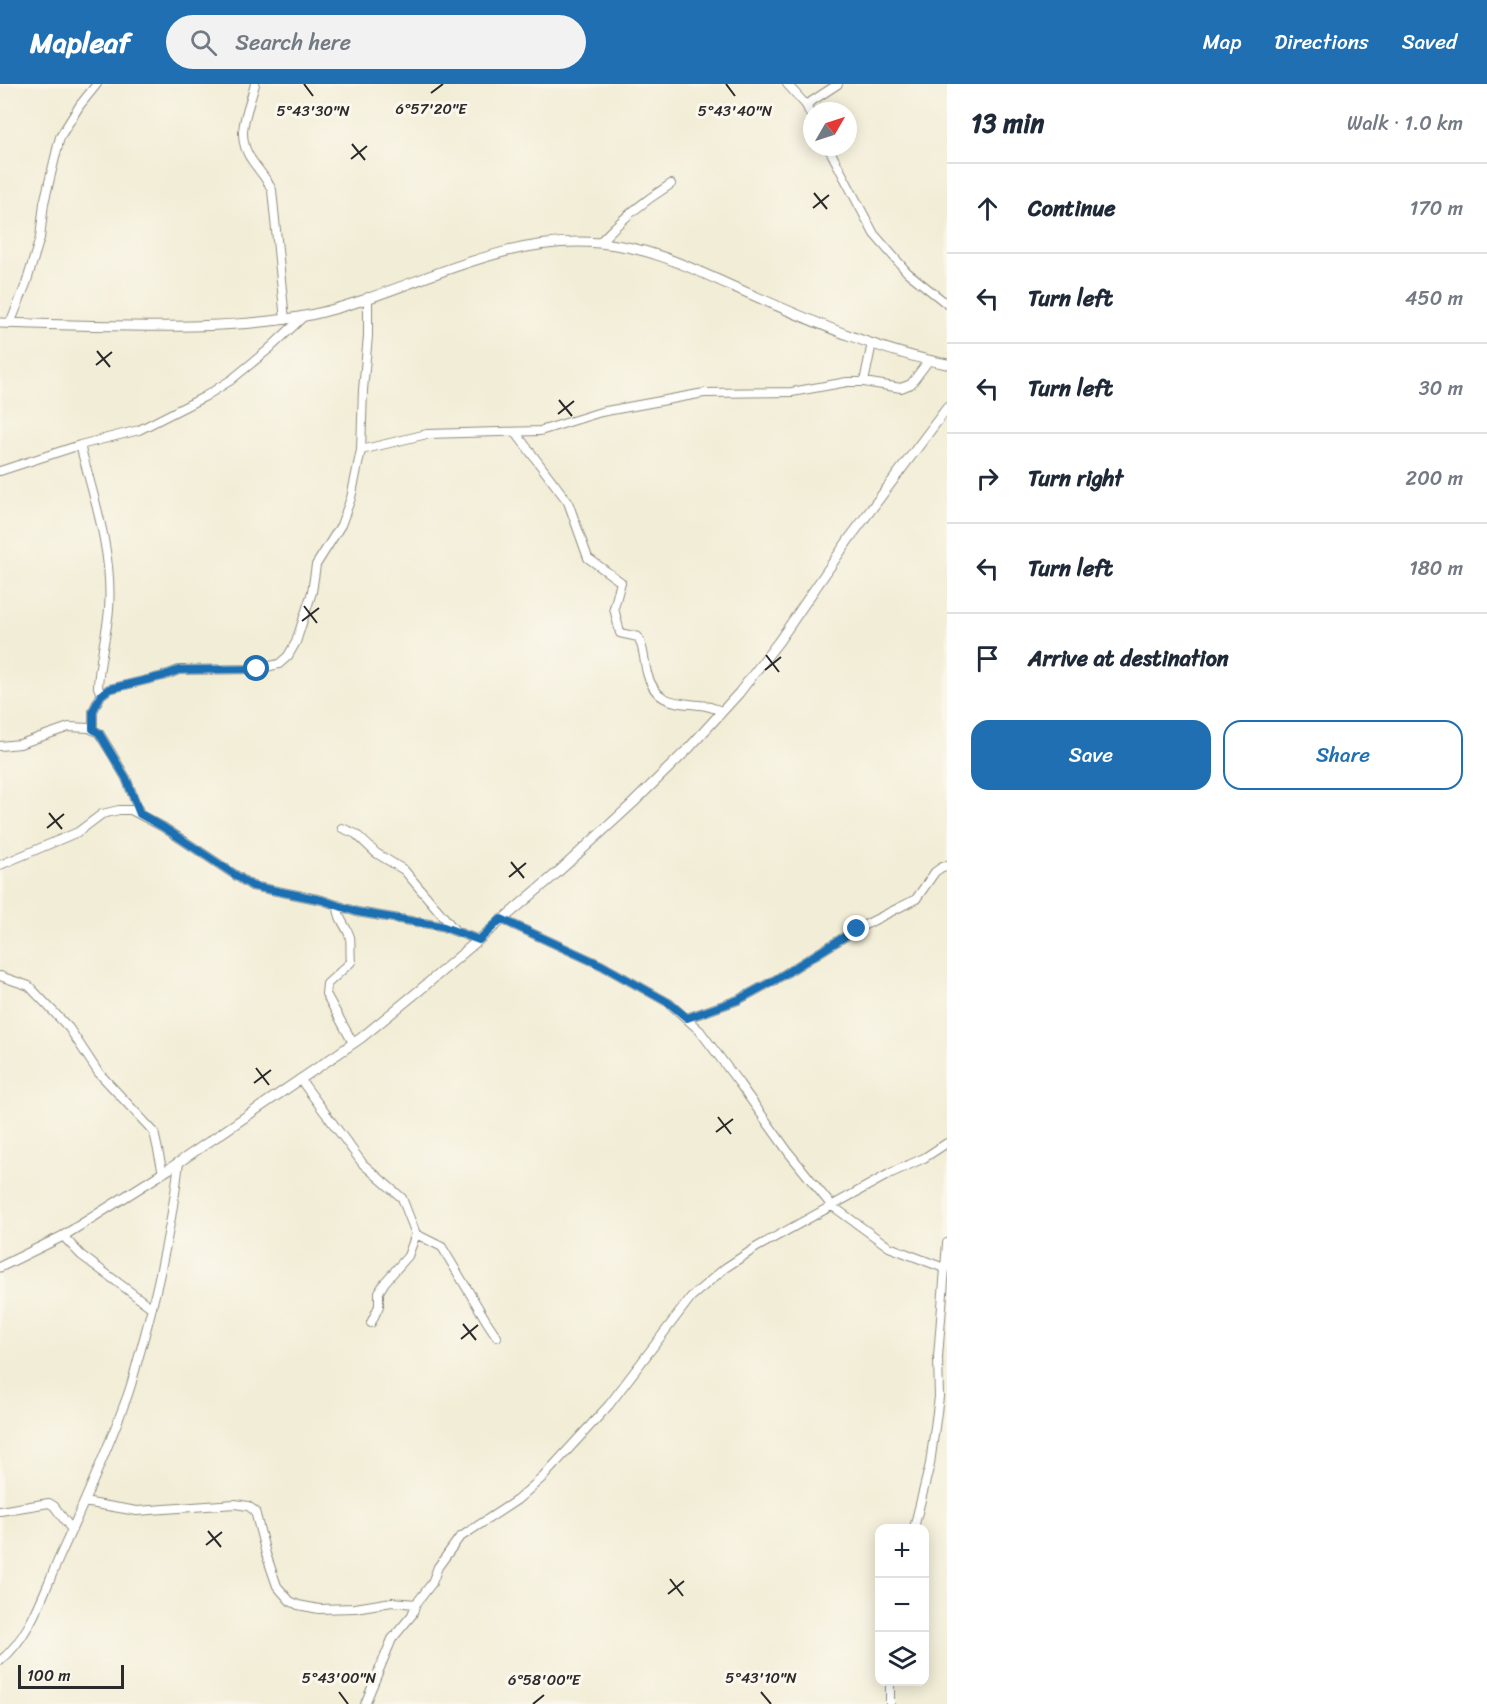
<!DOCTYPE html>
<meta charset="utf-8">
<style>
:root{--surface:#fff;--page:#f2f2f3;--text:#1f2937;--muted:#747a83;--line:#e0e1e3;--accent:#1f6fb2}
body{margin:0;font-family:Sriracha,sans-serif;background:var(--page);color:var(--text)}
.controls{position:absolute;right:18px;bottom:18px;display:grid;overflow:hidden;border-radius:12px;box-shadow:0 3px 15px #0003}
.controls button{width:54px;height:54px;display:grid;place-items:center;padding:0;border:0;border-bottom:2px solid var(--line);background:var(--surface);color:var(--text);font:30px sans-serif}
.compass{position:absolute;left:803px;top:18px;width:54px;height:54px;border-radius:50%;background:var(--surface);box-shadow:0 3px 15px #0003;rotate:51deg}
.scale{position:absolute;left:18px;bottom:15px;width:106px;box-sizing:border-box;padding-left:6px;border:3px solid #2b2b2b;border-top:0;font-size:16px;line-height:21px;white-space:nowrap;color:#2b2b2b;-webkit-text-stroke:4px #fbf7ec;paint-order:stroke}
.stop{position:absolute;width:18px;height:18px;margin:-14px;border:4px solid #1f6fb2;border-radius:50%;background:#fff}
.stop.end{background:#1f6fb2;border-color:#fff;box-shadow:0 2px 6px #0008}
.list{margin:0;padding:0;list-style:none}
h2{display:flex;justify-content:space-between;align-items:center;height:78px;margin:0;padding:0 24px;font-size:26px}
h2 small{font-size:20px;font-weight:400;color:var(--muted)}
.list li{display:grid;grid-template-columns:39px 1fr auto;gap:18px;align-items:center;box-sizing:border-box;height:90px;padding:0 24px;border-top:2px solid var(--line)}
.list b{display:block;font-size:22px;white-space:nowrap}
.list em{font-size:20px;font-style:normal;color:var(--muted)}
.actions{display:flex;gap:12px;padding:18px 24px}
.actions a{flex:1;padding:14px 0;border:2px solid var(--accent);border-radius:18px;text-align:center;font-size:21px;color:var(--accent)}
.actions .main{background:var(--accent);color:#fff}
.icon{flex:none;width:33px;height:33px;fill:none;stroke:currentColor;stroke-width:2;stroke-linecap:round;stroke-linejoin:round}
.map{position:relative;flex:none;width:947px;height:1620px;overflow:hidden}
header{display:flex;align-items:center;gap:36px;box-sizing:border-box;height:84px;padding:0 30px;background:var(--accent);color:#fff}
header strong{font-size:28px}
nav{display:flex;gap:33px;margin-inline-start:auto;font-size:21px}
.search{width:420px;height:54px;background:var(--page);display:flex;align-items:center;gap:15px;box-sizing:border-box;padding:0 21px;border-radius:33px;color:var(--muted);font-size:22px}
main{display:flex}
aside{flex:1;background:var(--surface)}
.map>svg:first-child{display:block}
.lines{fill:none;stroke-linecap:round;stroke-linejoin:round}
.minor-casing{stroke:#8e8c80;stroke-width:10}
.tertiary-casing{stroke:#8e8c80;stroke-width:11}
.minor{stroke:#fff;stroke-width:8}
.tertiary{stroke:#fff;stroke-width:9}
.route{stroke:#1f6fb2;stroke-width:8}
.ticks{fill:none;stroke:#2b2b2b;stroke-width:2}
.ticks-label{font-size:15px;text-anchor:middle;fill:#2b2b2b;stroke:#fbf7ec;stroke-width:6;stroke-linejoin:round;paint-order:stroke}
</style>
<header>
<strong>Mapleaf</strong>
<div class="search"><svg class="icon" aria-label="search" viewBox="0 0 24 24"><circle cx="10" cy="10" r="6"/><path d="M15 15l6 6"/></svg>Search here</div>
<nav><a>Map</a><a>Directions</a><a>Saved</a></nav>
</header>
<main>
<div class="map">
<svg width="947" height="1620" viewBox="0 0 947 1620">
<rect width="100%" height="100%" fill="#fbf7ec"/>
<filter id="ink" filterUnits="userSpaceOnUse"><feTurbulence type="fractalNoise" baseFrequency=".0167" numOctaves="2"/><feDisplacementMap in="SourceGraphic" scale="12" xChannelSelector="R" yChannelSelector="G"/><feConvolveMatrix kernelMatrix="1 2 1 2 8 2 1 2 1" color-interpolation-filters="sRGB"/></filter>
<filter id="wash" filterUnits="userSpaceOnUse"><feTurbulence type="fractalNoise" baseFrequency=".008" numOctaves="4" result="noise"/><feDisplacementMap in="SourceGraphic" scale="24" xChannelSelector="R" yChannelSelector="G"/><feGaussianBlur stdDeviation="1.35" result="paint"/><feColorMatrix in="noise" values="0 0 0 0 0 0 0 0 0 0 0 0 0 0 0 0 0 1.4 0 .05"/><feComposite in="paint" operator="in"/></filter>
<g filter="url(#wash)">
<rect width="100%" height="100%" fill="#f2edd6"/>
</g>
<g filter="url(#ink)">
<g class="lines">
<g class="minor-casing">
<path id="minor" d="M255 0C248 28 233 52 253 78 260 88 267 95 272 106L285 236
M787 0 806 21 812 34
M806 21 838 0
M828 63 874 150 907 188 947 220
M599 159C621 135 644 117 671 100
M10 240 26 200 40 154 44 119 60 53 80 21 97 0
M864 298 872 259
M516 349 568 418 588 474 621 498 614 524 620 549 638 553C644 563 644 577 647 589 656 620 674 618 699 621 707 621 715 625 722 627
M80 361C94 414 113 469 109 525 107 551 99 576 98 603L101 611
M361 366 427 350 540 347 601 328 704 309 792 308 847 298H864L901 304 911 300 929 276
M0 387 80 361 139 346 204 313 231 296 269 265 304 232
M93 646V627L101 611 109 605 163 592 179 586 257 585 279 580 288 572 296 558 312 508 316 481 341 441 351 414 361 366 363 306 368 252V213
M0 662 20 660 69 643 89 644 99 649 112 670 126 694 140 730
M342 744 356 750 376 769 404 786 454 845
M0 781 78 748 102 730 119 726H131L163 743 252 802 322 816 357 828 441 842 479 856
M338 821C338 837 346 840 350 853 351 859 350 870 351 878L327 900 326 910 353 959
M501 835 601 881 669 919 700 947 739 999 789 1069 831 1121 889 1163 944 1184
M0 892 29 902 69 944 98 988 154 1048 163 1089
M687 934 738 916 775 896 857 845 916 815 935 788 942 783 947 782
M300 995 363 1080 402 1114 416 1150 408 1172 385 1198 379 1208V1222L371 1239
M416 1150 442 1163 487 1238 497 1253
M63 1152 81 1171 152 1224
M84 1418 137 1427 235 1420 248 1422 255 1427 266 1470 277 1502 290 1517 298 1521 319 1525 355 1524 392 1518 416 1520
M0 1427 49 1419 54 1422 72 1446
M914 1444 930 1380 939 1313 938 1273 947 1159
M0 1577C31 1552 44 1507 60 1472 84 1419 107 1367 127 1313 133 1297 136 1281 141 1265 158 1204 172 1141 179 1078
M890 1598V1620
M365 1620 392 1555 412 1531 416 1520 432 1499 438 1483 459 1454 517 1416 543 1393 609 1321 691 1213 725 1184 757 1163 891 1089 924 1074 947 1059"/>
</g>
<g class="tertiary-casing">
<path id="tertiary" d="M0 239C64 241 128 243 192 242 232 241 271 239 310 231 407 210 496 150 599 159 650 163 689 183 734 203 803 233 873 266 947 280
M0 1183 63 1152 169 1085 361 954 421 905 557 789 632 720 689 664 739 609 779 557 849 455 947 324"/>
</g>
<use href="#minor" class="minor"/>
<use href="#tertiary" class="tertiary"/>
</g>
</g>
<g class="lines" filter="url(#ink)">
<path class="route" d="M257 585 179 586 163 592 109 605 101 611 93 627V645L99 649 126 694 140 730 163 743 252 802 322 816 357 828 441 842 479 856 501 835 601 881 669 919 687 934 738 916 775 896 857 845"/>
</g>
<path class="ticks" d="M304 0 313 12M726 0 735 12M431 9 443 0M352 60 365 76M351 75 367 62M814 109 827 125M813 124 829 111M97 267 110 283M96 281 112 268M559 316 572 332M558 330 574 317M304 522 317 539M302 537 319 524M766 571 779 588M765 586 781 573M49 729 62 745M47 744 64 730M511 778 524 794M509 793 526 779M256 984 269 1001M254 999 271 986M718 1033 731 1050M716 1048 733 1035M463 1240 476 1256M461 1255 478 1241M208 1447 221 1463M206 1461 222 1448M670 1495 683 1512M668 1510 684 1497M339 1608 348 1620M761 1608 771 1620M533 1620 544 1611"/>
<g class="ticks-label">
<text x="431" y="30">6°57'20"E</text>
<text x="313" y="32">5°43'30"N</text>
<text x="735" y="32">5°43'40"N</text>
<text x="339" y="1599">5°43'00"N</text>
<text x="761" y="1599">5°43'10"N</text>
<text x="544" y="1601">6°58'00"E</text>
</g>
</svg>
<div class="controls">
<button>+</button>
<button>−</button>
<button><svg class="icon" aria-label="layers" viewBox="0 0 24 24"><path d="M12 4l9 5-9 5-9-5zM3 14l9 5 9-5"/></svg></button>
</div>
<svg class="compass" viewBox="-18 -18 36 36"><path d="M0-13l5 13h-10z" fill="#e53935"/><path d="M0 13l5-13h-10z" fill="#747a83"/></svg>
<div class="scale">100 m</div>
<div class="stop" style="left:257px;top:585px"></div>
<div class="stop end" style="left:857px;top:845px"></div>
</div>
<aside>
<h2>13 min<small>Walk · 1.0 km</small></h2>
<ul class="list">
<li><svg class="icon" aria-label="ahead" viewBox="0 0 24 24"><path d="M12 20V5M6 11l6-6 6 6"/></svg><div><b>Continue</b></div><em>170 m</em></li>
<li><svg class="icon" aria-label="left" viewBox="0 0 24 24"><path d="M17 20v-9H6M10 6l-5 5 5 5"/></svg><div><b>Turn left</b></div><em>450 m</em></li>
<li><svg class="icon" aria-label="left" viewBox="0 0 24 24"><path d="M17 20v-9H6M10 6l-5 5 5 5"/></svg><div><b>Turn left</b></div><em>30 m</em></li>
<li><svg class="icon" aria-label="right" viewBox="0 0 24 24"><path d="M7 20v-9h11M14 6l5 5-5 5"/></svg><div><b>Turn right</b></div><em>200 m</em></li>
<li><svg class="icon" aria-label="left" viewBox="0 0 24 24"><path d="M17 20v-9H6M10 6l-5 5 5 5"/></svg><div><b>Turn left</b></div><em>180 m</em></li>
<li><svg class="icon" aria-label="arrive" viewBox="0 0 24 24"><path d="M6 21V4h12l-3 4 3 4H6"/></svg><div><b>Arrive at destination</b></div></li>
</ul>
<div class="actions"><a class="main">Save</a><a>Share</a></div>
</aside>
</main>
